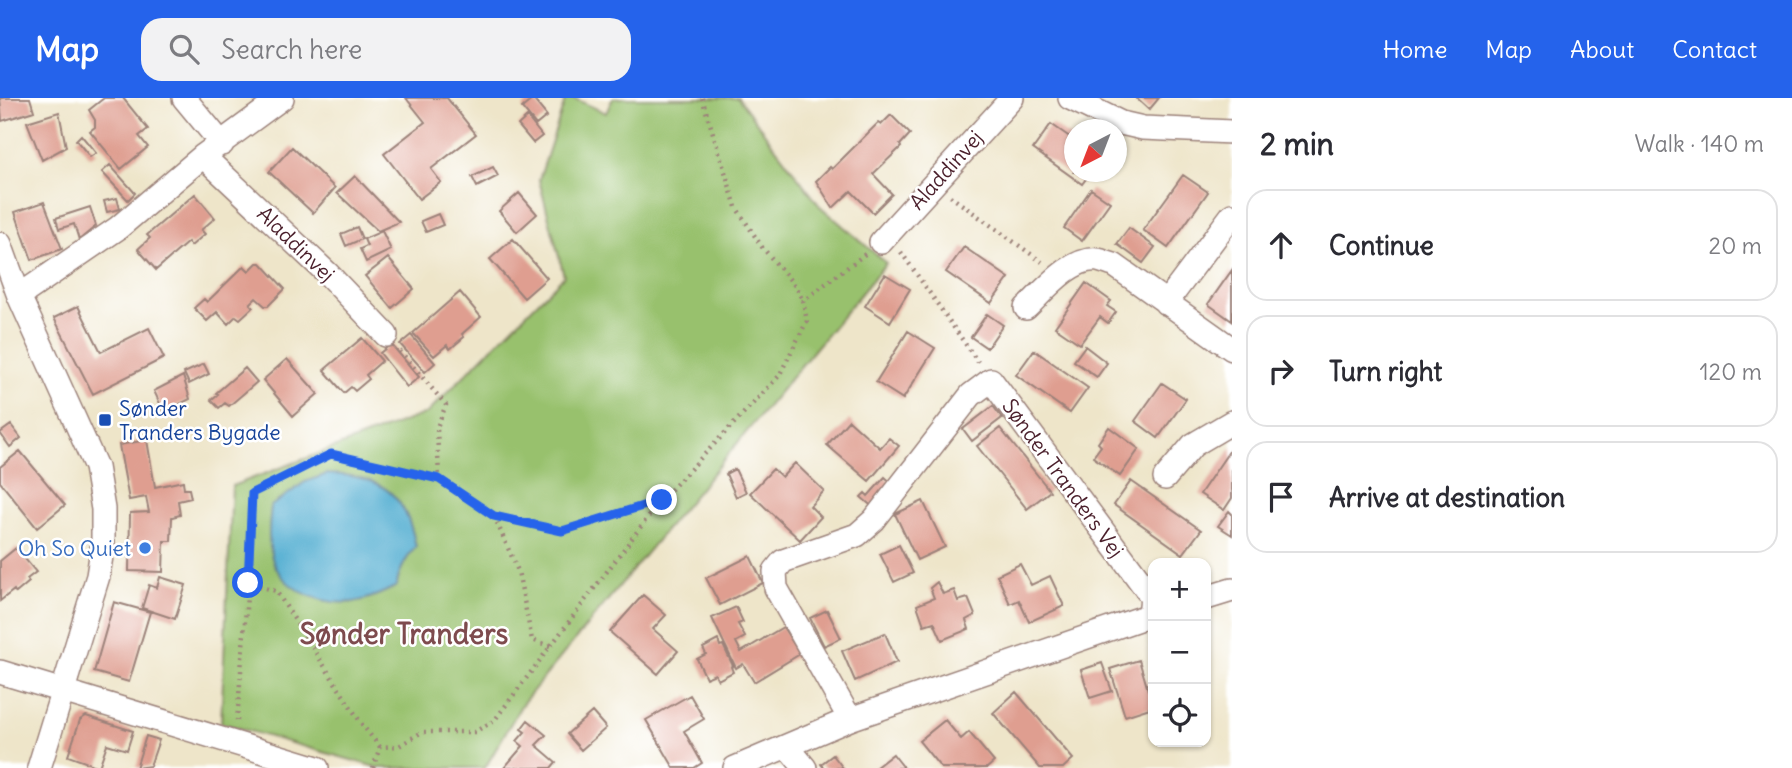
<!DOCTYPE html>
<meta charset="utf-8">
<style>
:root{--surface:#fff;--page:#f2f2f3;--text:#2b2b33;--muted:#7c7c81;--line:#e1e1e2;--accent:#2563eb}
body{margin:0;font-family:Delius,sans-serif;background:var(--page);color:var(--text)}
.controls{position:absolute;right:21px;bottom:21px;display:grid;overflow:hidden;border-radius:14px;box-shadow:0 2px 5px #0004}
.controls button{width:63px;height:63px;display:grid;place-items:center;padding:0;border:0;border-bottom:2px solid var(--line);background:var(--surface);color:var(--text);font:35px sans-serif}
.compass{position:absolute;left:1064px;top:21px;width:63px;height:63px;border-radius:50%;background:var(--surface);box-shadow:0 2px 5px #0004;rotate:222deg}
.stop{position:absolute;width:21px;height:21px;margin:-16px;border:5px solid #2563eb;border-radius:50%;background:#fff}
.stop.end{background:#2563eb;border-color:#fff;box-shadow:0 2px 7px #0008}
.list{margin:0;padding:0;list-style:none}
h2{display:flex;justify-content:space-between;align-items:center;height:91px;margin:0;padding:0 28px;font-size:30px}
h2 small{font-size:23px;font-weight:400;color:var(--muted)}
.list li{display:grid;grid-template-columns:46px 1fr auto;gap:21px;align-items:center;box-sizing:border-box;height:112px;margin:0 14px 14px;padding:0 14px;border:2px solid var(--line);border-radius:21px}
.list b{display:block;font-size:26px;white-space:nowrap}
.list em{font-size:23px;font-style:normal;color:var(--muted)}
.icon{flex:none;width:38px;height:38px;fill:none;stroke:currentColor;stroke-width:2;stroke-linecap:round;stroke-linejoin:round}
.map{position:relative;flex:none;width:1232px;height:670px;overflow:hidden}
header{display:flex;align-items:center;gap:42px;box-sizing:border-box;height:98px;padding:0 35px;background:var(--accent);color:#fff}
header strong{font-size:33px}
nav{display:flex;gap:38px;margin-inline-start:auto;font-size:24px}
.search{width:490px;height:63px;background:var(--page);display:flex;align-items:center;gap:18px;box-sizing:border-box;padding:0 24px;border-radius:21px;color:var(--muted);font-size:26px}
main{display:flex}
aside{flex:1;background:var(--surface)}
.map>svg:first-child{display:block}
.green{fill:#98c16d;stroke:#71704c;stroke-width:2}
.water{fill:#53aed1;stroke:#4e667e;stroke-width:2}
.building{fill:#df9e90}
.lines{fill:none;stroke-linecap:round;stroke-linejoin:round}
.minor-casing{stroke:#9c827a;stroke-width:26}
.path{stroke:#9c827a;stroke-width:4.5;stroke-dasharray:2 5;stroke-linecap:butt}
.minor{stroke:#fff;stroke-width:23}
.route{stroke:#2563eb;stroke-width:9}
.transit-dot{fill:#1a4fb4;stroke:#fff;stroke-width:2.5}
.shop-dot{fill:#3f7fe0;stroke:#fff;stroke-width:2.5}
.labels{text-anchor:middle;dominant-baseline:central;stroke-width:5;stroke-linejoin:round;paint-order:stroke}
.street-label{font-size:21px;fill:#4a1f2b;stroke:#fff}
.transit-label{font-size:21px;fill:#164399;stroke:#fff;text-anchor:start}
.shop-label{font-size:21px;fill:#366cbe;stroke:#fff;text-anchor:end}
.district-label{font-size:28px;font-weight:bold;fill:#7e4b4e;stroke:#fff}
</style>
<header>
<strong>Map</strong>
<div class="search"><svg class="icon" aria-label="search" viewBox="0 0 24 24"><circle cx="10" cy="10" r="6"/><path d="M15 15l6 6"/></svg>Search here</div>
<nav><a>Home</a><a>Map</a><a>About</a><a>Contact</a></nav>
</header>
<main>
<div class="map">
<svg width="1232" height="670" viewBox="0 0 1232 670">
<rect width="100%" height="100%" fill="#fff"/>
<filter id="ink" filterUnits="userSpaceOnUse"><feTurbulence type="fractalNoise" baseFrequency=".0143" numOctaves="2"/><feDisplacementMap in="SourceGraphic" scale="14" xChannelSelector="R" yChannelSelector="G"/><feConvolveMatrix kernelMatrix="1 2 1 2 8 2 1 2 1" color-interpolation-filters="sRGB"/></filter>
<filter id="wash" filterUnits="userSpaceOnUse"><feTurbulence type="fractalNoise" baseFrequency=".00686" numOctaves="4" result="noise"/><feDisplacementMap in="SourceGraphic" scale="28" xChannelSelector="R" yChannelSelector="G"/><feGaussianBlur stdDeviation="1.57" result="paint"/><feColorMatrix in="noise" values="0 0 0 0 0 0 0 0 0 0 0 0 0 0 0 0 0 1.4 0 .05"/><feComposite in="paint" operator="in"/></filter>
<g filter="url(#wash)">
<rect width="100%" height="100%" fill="#eee5c9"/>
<path class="green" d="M566 0H573L606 15 613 0H738L820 108 886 165 522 606 485 670H379L221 625 232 388 427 315 564 178 539 82Z"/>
<path class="water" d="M327 376C381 377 406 395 416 449 408 457 397 476 397 488 387 493 377 498 366 501 334 512 286 497 273 463 267 444 269 427 271 408L305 384Z"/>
<g id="blocks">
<path class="building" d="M0 0H30L34 13 2 23Z
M104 0H123L148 31 139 38 148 49 121 71 90 33 95 29V22L89 12Z
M406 0H447L476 36 431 71 441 84 419 101 384 56 425 24Z
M1136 0H1159L1149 12Z
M533 1 547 18 536 27 522 10Z
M59 14 66 49 42 62 27 24Z
M891 17 910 36 900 47 901 49 873 76 892 96 873 115 851 93 833 110 816 83 830 69 832 71 878 25 881 27Z
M527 19 542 38 533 45 518 27Z
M1051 26 1074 42V74H1091L1082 86 1033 51Z
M81 37 96 55 90 59 76 42Z
M292 49 335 90 313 115 269 74Z
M110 67 135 95 128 102 102 74Z
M493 69 498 78 477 89 472 79Z
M1183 77 1208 94 1168 150 1143 132Z
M355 78 399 124 378 133 337 95Z
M1091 91 1110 104 1082 143 1064 130Z
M519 95 537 116 517 134 499 113Z
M195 96 215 120 201 132 205 136 191 148 188 144 156 172 138 151 150 140 147 137Z
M117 100 120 111 107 114 104 103Z
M44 104 62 151 32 162 15 114Z
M90 109 96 128 79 142 74 126 59 131 56 120Z
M438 116 443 127 426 134 421 123Z
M357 129 362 141 346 148 341 136Z
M1129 130 1155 149 1143 165 1117 146Z
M382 133 391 152 366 164 360 151 367 148 364 141Z
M513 141 547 180 524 200 490 161Z
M964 149 1009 180 991 205 946 174Z
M388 160 414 191 392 210 365 178Z
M257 165H261L285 191 268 208H265L256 200 250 206 253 209 240 221 236 218 228 226 217 214 207 223 194 210 204 201 207 204 244 168 249 173Z
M1232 172V223L1208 206Z
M885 176 910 191 890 224 865 208Z
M1086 185 1111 203 1107 208 1116 214 1108 225 1100 219 1080 246 1055 229Z
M460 194 481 219 462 236 464 239 450 251 447 247 434 258 413 235Z
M78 208 101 254 149 230 164 260 93 296 54 220Z
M987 216 1003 227 987 250 971 239Z
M908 233 935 250 903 301 876 284Z
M411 237 435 265 425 274 400 246Z
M362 240 382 263 366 277 369 281 355 293 351 289 344 295 324 272Z
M391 246 419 279 407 289 380 255Z
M1085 248 1107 265 1097 279 1074 263Z
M1034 252 1088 290 1070 315 1016 277Z
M287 261 318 296 293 318 263 282Z
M204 266 209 276 189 286 184 275Z
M245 270 257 284 229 308 225 305 219 310 211 302 218 296 216 295Z
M183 278 190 301 164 314 154 293Z
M1162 285 1186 301 1158 340 1135 323Z
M993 308 1002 320 972 343 963 331Z
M849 322 880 350 889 340 899 348 869 383 827 347Z
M11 327 21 340 10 349 0 335Z
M1109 329 1139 351 1120 378 1093 359 1101 348 1098 345Z
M1000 330 1050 393 1027 411 977 348Z
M147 342 155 389 183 383 184 391H189L191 400 178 403 180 417 172 419 171 443H164L163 474 129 473 130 415 149 414 146 399 129 402 119 347Z
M1232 349V400L1224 412 1200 396Z
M20 353 65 407 37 430 0 384V369Z
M795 365 824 393 810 408 821 419 800 442 750 395 773 371 782 379Z
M735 371 746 394 736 399 726 376Z
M885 379 895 388 875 411 861 399 865 395 868 398Z
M1131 383 1201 432 1183 456 1114 407Z
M923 403 945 449 917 462 895 416Z
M1229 413 1232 416V437L1218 428Z
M899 447 913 475 894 484 880 456Z
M16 450 36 474 27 481 29 484 16 495 14 492 0 503V463Z
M750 458 763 485 720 507 706 480Z
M1020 466 1031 487 1050 478 1064 508 1029 524 1019 502 1010 506 997 477Z
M160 479 186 487 175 521 142 510 149 487 157 490Z
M937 484 943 496 954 492 958 503 968 500 975 517 966 522 969 531 942 542 934 524 924 527 917 507 934 500 930 490Z
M643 497 666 517 653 531 678 553 658 576 610 534Z
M114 504 150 514 129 584 94 574Z
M736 509 743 524 738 526 745 539 736 544 741 554 783 529 800 556 754 584 743 566 736 570 712 520Z
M827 512 841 540 824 548 810 520Z
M885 535 897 564 855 583 842 553Z
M718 542 720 548 723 547 733 568 731 569 733 574 718 582 715 576 706 580 697 561 706 556 703 550Z
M1139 562 1148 592H1151L1153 609 1125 618 1110 571Z
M1102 565 1112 593 1090 600 1081 572Z
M1016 594 1073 661 1063 670H1040L993 615Z
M690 597 704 621 684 633 702 665 694 670H674L646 622Z
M592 614 606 630 581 652 567 636Z
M86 618 133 633 127 652 107 646 99 669 68 658 80 622Z
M528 622 546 637 536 647 556 664 551 670H504L523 648 517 643 525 634 521 631Z
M945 622 961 641 969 634 994 664 987 670H941L919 643Z
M146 638 159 642 150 668 136 670Z
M893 656 904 670H875Z
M833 657 843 670H824L821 666Z"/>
</g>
</g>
<g filter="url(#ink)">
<use href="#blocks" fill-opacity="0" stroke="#9c827a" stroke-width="2"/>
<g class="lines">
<g class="minor-casing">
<path id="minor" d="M184 0 222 46
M1070 0 1121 25 1143 30 1232 34
M203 58 327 175 386 237
M881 144 1012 0
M0 146 19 198 96 369 103 411V445L98 478 39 670
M19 198 118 130 203 58 282 0
M1166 205 1232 117
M1026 210C1043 194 1072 158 1098 162 1103 163 1109 166 1114 167L1232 251
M1165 380 1193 347 1232 324
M1206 500 1232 492
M0 574 317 670
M850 621 776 490 775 473 783 463 857 437 874 422 971 297 991 282 1152 499 1150 517
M787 648 805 670
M735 670 850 621 1153 516"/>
</g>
<path class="path" d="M702 0 736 109 762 149 796 189 803 203
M950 98 1042 164
M901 154 978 264
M439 381 494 418
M550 548 532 542 518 473 494 418 562 433 661 402
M237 623 248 486
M380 649 363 628 276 493 248 485 252 395 331 356 439 381 437 329 446 307 400 253
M373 670 380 649 399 648 422 634H474L494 623 661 402 779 278 807 223 803 203 865 156"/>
<use href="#minor" class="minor"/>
</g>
</g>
<g class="lines" filter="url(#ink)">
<path class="route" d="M248 485 252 395 331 356 439 381 494 418 562 433 662 402"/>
</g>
<rect class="transit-dot" x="98" y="315" width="14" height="14" rx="3.5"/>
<circle class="shop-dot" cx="145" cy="450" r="7"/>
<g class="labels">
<g class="street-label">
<text transform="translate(946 72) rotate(-48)">Aladdinvej</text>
<text transform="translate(296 146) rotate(44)">Aladdinvej</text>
<text transform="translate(1063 380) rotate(54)">Sønder Tranders Vej</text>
</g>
<g class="transit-label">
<text x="119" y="310">Sønder<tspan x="119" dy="24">Tranders Bygade</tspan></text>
</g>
<g class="shop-label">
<text x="131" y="450">Oh So Quiet</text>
</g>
<g class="district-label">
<text x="404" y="536">Sønder Tranders</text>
</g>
</g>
</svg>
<div class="controls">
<button>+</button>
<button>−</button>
<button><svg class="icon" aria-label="locate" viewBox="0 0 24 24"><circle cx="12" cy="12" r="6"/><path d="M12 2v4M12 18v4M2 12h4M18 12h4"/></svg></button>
</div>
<svg class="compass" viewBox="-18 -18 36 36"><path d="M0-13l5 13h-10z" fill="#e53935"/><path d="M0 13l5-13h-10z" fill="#7c7c81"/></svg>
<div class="stop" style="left:248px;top:485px"></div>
<div class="stop end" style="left:662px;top:402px"></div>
</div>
<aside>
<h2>2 min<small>Walk · 140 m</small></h2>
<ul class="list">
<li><svg class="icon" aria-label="ahead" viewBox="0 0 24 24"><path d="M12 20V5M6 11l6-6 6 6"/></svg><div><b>Continue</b></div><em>20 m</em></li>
<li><svg class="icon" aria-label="right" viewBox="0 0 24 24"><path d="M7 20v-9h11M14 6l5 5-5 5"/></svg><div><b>Turn right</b></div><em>120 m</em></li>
<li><svg class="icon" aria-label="arrive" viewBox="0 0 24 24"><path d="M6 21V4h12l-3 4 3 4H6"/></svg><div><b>Arrive at destination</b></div></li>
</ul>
</aside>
</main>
